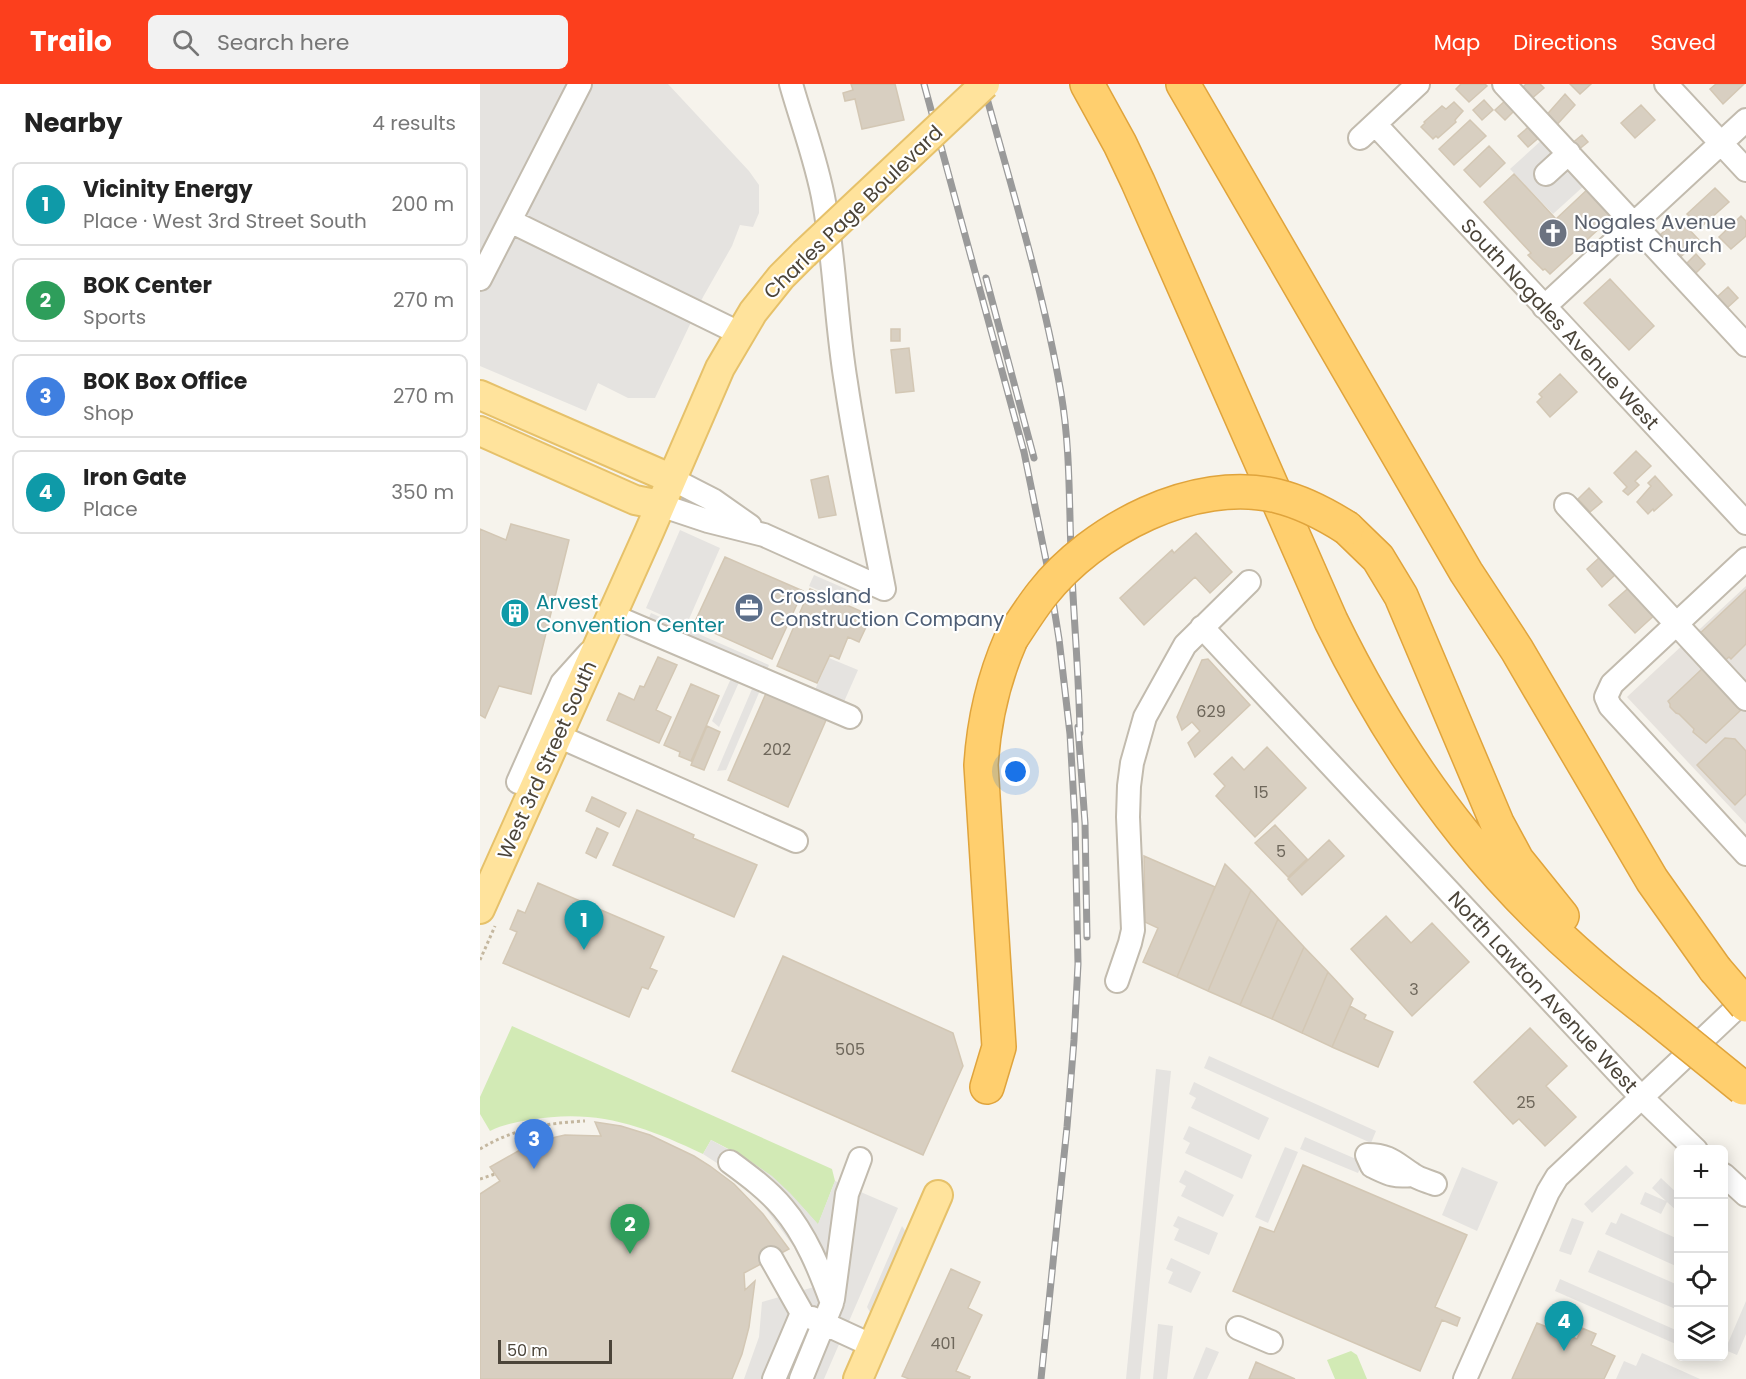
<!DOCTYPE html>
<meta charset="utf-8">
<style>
:root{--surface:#fff;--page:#f2f2f2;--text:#222;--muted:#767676;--line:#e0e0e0;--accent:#fc3f1d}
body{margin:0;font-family:Poppins,sans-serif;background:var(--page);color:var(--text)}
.controls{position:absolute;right:18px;bottom:18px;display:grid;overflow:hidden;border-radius:9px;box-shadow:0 3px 15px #0003}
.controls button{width:54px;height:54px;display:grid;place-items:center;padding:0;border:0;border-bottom:2px solid var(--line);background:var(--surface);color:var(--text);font:30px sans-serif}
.scale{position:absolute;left:18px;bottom:15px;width:114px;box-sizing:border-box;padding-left:6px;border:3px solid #4b4439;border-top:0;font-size:16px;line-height:21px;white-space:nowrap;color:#4b4439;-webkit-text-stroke:4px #fff;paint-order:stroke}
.you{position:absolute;left:536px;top:688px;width:21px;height:21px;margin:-15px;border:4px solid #fff;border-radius:50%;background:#1a73e8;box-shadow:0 0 0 9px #1a73e833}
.badge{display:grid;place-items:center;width:39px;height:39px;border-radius:50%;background:var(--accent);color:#fff;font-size:20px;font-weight:700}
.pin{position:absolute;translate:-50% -50px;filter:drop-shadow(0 2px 3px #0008)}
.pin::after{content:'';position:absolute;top:32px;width:21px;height:18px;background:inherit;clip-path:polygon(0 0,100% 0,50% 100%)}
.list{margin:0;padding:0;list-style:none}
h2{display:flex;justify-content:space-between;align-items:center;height:78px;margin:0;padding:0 24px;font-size:26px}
h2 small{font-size:20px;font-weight:400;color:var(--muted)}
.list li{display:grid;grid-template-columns:39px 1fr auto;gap:18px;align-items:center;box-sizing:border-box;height:84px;margin:0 12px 12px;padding:0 12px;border:2px solid var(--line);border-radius:9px}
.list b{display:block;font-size:22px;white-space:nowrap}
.list p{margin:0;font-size:20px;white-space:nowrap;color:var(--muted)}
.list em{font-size:20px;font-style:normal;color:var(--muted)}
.icon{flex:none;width:33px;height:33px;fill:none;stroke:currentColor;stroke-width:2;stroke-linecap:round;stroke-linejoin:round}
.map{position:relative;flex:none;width:1266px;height:1295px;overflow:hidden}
header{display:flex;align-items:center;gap:36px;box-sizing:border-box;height:84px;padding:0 30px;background:var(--accent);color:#fff}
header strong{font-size:28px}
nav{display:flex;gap:33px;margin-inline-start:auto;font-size:21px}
.search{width:420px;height:54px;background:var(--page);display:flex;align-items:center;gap:15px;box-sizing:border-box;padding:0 21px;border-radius:9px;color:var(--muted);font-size:22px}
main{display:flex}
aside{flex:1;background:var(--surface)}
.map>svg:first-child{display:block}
.industrial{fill:#e6e2dd}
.green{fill:#d2eab5}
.parking{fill:#e5e3e0}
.building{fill:#d8cfc1;stroke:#d3c7b4;stroke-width:1.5}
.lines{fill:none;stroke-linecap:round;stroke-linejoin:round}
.minor-casing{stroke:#c2bbae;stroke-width:26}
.major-casing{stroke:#e6c16a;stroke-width:32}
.highway-casing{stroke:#e0a43c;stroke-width:36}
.path{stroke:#c4b79f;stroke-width:3;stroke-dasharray:3 3;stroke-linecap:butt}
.minor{stroke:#fff;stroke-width:22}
.major{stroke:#ffe39c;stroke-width:28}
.highway{stroke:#ffcf6e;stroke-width:33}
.rail-casing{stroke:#9a9a9a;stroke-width:7}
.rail{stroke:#fff;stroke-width:4.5;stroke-dasharray:14;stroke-linecap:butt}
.major-bridge-casing{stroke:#e6c16a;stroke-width:32;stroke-linecap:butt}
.highway-bridge-casing{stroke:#e0a43c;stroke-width:36;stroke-linecap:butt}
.major-bridge{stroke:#ffe39c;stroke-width:28}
.highway-bridge{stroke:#ffcf6e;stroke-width:33}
.labels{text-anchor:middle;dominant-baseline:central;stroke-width:4.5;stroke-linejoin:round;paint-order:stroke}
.number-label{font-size:16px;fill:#6e675b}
.street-label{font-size:20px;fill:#4b4439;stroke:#fff}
.worship-label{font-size:20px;fill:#5b616d;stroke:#fff;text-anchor:start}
.service-label{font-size:20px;fill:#4e5e75;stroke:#fff;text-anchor:start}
.culture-label{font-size:20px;fill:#0d838f;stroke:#fff;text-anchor:start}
</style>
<header>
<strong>Trailo</strong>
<div class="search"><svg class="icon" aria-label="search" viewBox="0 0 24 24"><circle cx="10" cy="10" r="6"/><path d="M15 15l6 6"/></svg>Search here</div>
<nav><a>Map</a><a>Directions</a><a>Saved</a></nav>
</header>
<main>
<aside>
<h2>Nearby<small>4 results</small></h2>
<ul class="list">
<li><span class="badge" style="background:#0f9aa8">1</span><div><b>Vicinity Energy</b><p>Place · West 3rd Street South</p></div><em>200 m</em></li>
<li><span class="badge" style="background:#2e9e5b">2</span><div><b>BOK Center</b><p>Sports</p></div><em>270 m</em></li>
<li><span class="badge" style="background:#3f7fe0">3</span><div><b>BOK Box Office</b><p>Shop</p></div><em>270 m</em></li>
<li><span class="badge" style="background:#0f9aa8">4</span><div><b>Iron Gate</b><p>Place</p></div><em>350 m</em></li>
</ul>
</aside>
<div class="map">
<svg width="1266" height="1295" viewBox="0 0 1266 1295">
<rect width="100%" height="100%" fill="#f6f3ec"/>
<path class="industrial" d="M1266 502V740L1147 613Z"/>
<path class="green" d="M32 942 352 1085 355 1097 338 1141C306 1102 276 1078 231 1056L223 1070C164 1042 116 1024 50 1036 36 1038 22 1041 10 1047L0 1030V1013Z
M871 1267 877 1271 887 1295H855L847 1276Z"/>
<path class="parking" d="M0 0H188L269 87 279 101V129L273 143 260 141 252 162 223 213 175 314H148L118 299 106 327 0 282Z
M1064 54 1106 100 1073 130 1030 85Z
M200 446 240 464 206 542 166 524Z
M334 491 373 508 368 519 329 502Z
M171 529 289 581 284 593 166 540Z
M349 574 378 586 363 620 334 608Z
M253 590 260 596 239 643 232 637Z
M281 604 246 686 237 687 272 605Z
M729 972 896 1047 891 1059 724 984Z
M676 985 691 987 660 1295H646Z
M714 998 789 1034 779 1056 711 1024 716 1014 709 1010Z
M709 1042 772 1071 762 1095 705 1069 710 1059 703 1055Z
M825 1053 883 1078 878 1089 820 1065Z
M231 1056 270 1077 292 1092 310 1109 338 1140 355 1097 418 1124 344 1295H264L279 1253 282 1218 334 1203 314 1163 283 1121 265 1102 243 1083 223 1070Z
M805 1063 818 1068 788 1139 775 1133Z
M1146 1081 1154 1089 1112 1129 1104 1120Z
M982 1083 1018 1098 997 1147 962 1131Z
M705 1086 754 1111 743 1133 701 1112 706 1102 699 1098Z
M1181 1094 1198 1110V1128L1187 1118 1181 1130 1160 1120 1165 1108 1186 1117 1172 1104Z
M1141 1129 1198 1155V1183L1125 1150 1131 1138 1136 1140Z
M698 1132 738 1149 729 1171 694 1156 699 1145 693 1142Z
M1092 1134 1104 1138 1091 1171 1079 1167Z
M422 1142 430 1154 394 1235 387 1223Z
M1118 1166 1198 1201V1226L1108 1188Z
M691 1174 721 1188 711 1209 688 1199 693 1188 686 1185Z
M1080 1195 1198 1247V1261L1075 1207Z
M1266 1217V1250L1257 1271 1245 1266Z
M678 1240 693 1242 687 1295H673Z
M726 1263 739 1268 727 1295H713Z
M1162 1269 1220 1295H1136L1144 1277 1156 1282Z"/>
<path class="building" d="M371 0H415L424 36 382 45 375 15 365 17 363 9 373 6Z
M981 0H1005L1007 2 989 18 976 5Z
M1046 0H1060L1064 4 1050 16 1040 6Z
M1090 0H1111L1100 10Z
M1236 0H1264L1243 20 1230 5Z
M1085 10 1095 21 1073 45 1063 35Z
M1004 16 1013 26 1002 36 993 26Z
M1026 16 1035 26 1025 36 1015 26Z
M974 18 983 27 975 36 976 38 958 54 956 52 953 55 941 43 945 39 944 38 962 22 966 25Z
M1161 21 1175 36 1155 54 1141 39Z
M990 36 1006 52 974 81 959 65Z
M1052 40 1062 51 1048 63 1038 52Z
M1102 51 1108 58 1097 67 1091 60Z
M1009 62 1025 79 1000 103 984 86Z
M1034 90 1076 135 1111 102 1136 129 1070 190 1065 185 1063 186 1048 171 1051 169 1004 118Z
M1235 104 1249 118 1221 143 1207 130Z
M1261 132 1266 137V152L1251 165 1239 153Z
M1193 139 1197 144 1203 139 1219 156 1195 178 1179 160 1184 155 1180 151Z
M1216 170 1225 180 1212 193 1203 183Z
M1130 195 1174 242 1149 266 1104 219Z
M1248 203 1258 214 1247 224 1237 213Z
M411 245H420V257H411Z
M429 264 434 307 416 309 411 266Z
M1080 290 1097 308 1070 333 1057 318 1062 313 1059 310Z
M1156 367 1171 382 1155 397 1159 401 1148 411 1143 407 1147 403 1134 389Z
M348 392 356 431 339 434 331 396Z
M1175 392 1192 411 1174 427 1173 425 1168 430 1157 418 1171 402 1168 399Z
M1109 404 1122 418 1110 428 1098 415Z
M31 440 89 456 51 610 19 602 5 634 0 631V445L26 456Z
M716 449 752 488 730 509 715 493 664 541 640 514 692 466 694 469Z
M245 473 323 507 292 575 214 540Z
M1120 473 1136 490 1122 503 1107 485Z
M1153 500 1178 528 1155 549 1129 521Z
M330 505 385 529 388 539 379 558 368 553 359 575 350 571 337 599 297 582Z
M1266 506V560L1251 575 1249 573 1240 581 1215 554Z
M178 573 197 581 176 626 191 633 179 659 127 636 139 609 154 616 160 602 164 603Z
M728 575 770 621 715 673 708 659 720 647 712 638 702 646 697 633 722 576Z
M1224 583 1263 624 1226 659 1213 648 1214 645 1199 630 1196 629 1190 623V620L1188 617Z
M211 600 239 612 211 677 199 672 200 668 184 661Z
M287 607 347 634 308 723 248 696Z
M227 642 240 648 224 686 211 681Z
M1245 654 1255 655 1266 667V710L1255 721 1217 681Z
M787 663 826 704 775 753 736 712 745 702 734 690 752 673 764 686Z
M112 713 146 729 139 743 106 727Z
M157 726 214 751 213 754 277 781 254 833 133 781Z
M795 741 827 775 808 793 775 759Z
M117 744 128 749 116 774 106 769Z
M849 756 864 772 822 811 808 795Z
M664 772 735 803 697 893 663 878 678 844 665 838Z
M745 780 771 806 728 907 697 893Z
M58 799 184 853 170 884 177 887 168 905 162 903 149 933 23 879 37 848 30 845 38 826 45 829Z
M771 806 798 835 760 921 728 907Z
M906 832 931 859 952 839 989 878 932 932 871 865Z
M798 835 824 863 792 935 760 921Z
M824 863 848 888 822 949 792 935Z
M303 872 473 949 483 982 443 1071 252 987Z
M848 888 873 915 852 963 822 949Z
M870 922 886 931 884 935 913 948 898 983 852 963Z
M1050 944 1087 982 1066 1002 1096 1033 1065 1062 1039 1035 1033 1040 994 998Z
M115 1038 141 1042 170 1051 214 1072 230 1082 254 1100 283 1130 309 1165 264 1189 265 1206 275 1197 269 1243 262 1270 252 1295H0V1110L20 1097 10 1083 54 1058 85 1051 121 1052Z
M823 1081 987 1151 955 1223 980 1234 977 1242 962 1236 940 1287 753 1207 780 1143 794 1148Z
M471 1185 500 1198 488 1224 502 1231 476 1287 490 1293 489 1295H429L422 1292Z
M1057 1239 1097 1255 1102 1244 1116 1250 1111 1261 1135 1272 1124 1295H1032Z
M776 1278 815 1295H769Z"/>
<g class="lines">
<g class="minor-casing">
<path id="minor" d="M311 0C322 39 337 78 344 118 355 178 356 239 366 299 376 368 391 437 404 505
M1024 0 1266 261
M1186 0 1266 86
M895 40 1266 439
M880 54 938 0
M1066 90 1089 69
M30 137 259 249
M0 195 100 0
M1064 223 1266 36
M192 395 233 416 270 442
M180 421 228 437 284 451 404 505
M1086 421 1266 615
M1266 475 1132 600 1126 613 1130 622 1266 770
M131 531 370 633
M722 543 1161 1013 1216 1066
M78 652 316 757
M38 698 82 599 109 569
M637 897 650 859 653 846 648 733 649 702 652 679 665 633 705 561 769 498
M250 1078C269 1092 288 1106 303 1124 326 1151 340 1186 352 1219L321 1295
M932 1091C913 1093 909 1090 892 1082L887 1071C910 1071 915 1079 932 1090 938 1095 948 1097 955 1100
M1244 1091 1266 1111
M291 1174 322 1229 294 1295
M353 1215 367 1110 380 1075
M332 1234 393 1262
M758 1244 791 1258
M985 1295 1068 1108 1077 1093 1266 915"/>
</g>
<g class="major-casing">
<path id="major" d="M0 311 192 395
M0 347 155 416 180 421
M0 825 169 448 240 284 273 228 301 193 324 170
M378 1295 458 1111"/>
</g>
<g class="highway-casing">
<path id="highway" d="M607 0 640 60 658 98 851 537C929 697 1026 820 1168 927
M703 0 986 488 1037 566 1172 796 1235 885
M867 444 898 474 921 512 1017 739 1037 776 1082 832
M507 1003 519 963 501 681C504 636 513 596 531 555"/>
</g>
<path class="path" d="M0 876 15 842
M0 1065C33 1045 66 1039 105 1037
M0 1095 15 1090"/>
<use href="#minor" class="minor"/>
<use href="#major" class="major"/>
<use href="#highway" class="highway"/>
<g class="rail-casing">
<path id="rail" d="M444 0 544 368 568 486 579 555 590 650 595 737 598 880 594 956 587 1043 561 1295
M503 0C531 102 563 205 581 309 590 361 589 415 591 468 593 528 599 589 600 649
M506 194 554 374
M598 643 605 739 607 853"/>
</g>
<use href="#rail" class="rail"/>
<g class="major-bridge-casing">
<path id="major-bridge" d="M324 170 505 0"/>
</g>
<g class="highway-bridge-casing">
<path id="highway-bridge" d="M531 555C541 540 551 524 562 510 612 446 714 392 797 412 822 418 845 430 867 444
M1235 885 1266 921
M1168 927 1263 1004"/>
</g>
<use href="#major-bridge" class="major-bridge"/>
<use href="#highway-bridge" class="highway-bridge"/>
</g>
<defs>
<g id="church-disc" transform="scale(1.5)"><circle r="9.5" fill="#6b7280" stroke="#fff"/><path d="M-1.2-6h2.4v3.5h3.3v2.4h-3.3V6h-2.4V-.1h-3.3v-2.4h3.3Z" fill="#fff"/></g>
<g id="office-disc" transform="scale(1.5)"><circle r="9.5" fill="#5c6f8a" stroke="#fff"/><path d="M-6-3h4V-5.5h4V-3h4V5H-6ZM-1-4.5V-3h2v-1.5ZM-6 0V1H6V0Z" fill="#fff"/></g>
<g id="building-disc" transform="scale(1.5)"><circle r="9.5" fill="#0f9aa8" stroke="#fff"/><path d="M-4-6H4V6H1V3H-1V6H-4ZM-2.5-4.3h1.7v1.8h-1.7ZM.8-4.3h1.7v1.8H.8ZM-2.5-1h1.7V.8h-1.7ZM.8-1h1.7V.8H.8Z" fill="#fff"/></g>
</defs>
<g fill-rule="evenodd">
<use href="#church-disc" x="1073" y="149"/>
<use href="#office-disc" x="269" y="524"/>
<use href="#building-disc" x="35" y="529"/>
</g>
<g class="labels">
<g class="number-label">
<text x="731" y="627">629</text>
<text x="297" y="665">202</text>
<text x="781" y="708">15</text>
<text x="801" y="767">5</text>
<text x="934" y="905">3</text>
<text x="370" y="965">505</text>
<text x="1046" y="1018">25</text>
<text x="463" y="1259">401</text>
</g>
<g class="street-label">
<text transform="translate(373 128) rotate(-44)">Charles Page Boulevard</text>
<text transform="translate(1080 240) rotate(47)">South Nogales Avenue West</text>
<text transform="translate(67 676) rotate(-66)">West 3rd Street South</text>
<text transform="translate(1063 908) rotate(47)">North Lawton Avenue West</text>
</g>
<g class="worship-label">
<text x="1094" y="138">Nogales Avenue<tspan x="1094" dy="23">Baptist Church</tspan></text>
</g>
<g class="service-label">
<text x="290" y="512">Crossland<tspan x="290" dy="23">Construction Company</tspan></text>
</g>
<g class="culture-label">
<text x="56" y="518">Arvest<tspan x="56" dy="23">Convention Center</tspan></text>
</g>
</g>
</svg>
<div class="controls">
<button>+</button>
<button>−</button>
<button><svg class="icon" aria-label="locate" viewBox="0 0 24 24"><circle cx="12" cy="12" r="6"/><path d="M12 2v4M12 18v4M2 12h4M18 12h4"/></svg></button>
<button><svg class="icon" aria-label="layers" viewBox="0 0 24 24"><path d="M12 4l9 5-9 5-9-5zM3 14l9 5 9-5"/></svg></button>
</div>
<div class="scale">50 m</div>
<div class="you"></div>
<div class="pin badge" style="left:104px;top:866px;background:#0f9aa8">1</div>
<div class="pin badge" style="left:150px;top:1170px;background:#2e9e5b">2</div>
<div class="pin badge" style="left:54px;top:1085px;background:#3f7fe0">3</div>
<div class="pin badge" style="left:1084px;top:1267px;background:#0f9aa8">4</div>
</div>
</main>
